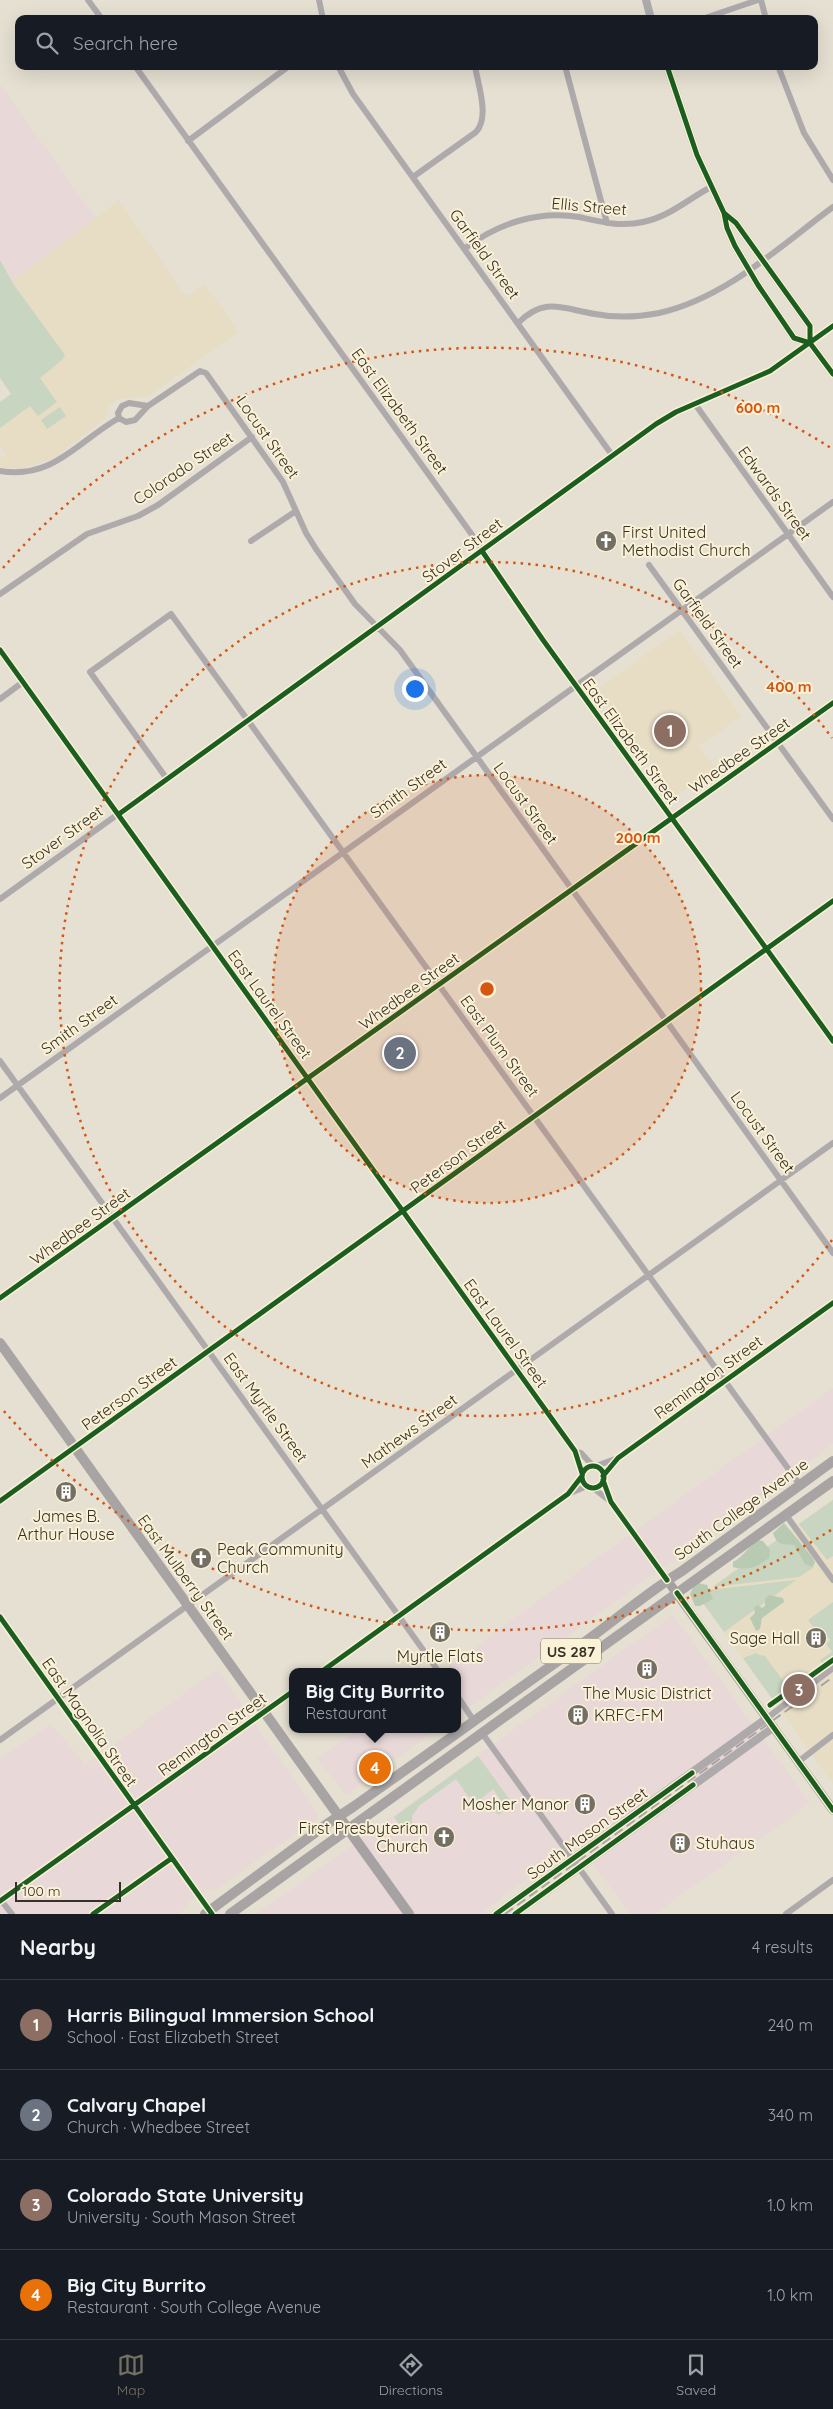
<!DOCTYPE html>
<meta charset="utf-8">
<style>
:root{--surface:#171b24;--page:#242831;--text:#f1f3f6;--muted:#9ea1a6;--line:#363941;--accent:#736f63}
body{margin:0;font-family:Quicksand,sans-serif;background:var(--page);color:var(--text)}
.scale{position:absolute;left:15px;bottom:12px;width:106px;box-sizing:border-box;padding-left:5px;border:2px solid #363228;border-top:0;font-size:14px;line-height:18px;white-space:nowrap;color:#363228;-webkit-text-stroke:4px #fbf1d6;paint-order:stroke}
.you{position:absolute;left:414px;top:688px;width:18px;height:18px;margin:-12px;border:4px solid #fff;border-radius:50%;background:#1a73e8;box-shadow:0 0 0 8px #1a73e833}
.badge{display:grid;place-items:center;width:32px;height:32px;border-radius:50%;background:var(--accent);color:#fff;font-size:16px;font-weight:700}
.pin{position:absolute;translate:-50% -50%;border:2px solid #fff;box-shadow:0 1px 5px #0006}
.popup{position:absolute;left:289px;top:1668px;width:172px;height:65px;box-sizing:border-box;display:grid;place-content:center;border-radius:10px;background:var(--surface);filter:drop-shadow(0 1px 4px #0005);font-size:16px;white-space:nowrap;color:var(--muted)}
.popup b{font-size:19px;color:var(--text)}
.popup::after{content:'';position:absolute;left:50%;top:100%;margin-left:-10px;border:10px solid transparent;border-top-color:var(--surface)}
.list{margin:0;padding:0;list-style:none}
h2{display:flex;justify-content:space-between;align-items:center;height:65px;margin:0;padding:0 20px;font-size:21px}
h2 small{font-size:16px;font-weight:400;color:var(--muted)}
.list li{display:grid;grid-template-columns:32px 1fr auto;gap:15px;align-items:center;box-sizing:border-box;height:90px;padding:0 20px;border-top:1px solid var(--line)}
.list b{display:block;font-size:19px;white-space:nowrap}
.list p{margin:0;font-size:16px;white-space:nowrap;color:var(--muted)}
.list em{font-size:16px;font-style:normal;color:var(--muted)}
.icon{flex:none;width:28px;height:28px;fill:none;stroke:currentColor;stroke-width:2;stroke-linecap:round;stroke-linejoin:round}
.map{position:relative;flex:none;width:833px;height:1914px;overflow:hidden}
.search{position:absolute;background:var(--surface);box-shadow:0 5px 20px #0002;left:15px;right:15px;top:15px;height:55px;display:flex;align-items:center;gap:12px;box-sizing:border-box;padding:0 18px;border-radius:10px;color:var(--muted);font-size:19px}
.sheet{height:425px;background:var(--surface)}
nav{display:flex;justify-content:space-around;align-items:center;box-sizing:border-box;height:70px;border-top:1px solid var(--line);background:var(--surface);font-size:14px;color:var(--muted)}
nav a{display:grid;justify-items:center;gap:2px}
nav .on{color:var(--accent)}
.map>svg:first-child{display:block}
.commercial{fill:#e8d8d7}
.built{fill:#e6ddc4}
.green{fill:#c7d5c1}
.forest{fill:#b9cab3}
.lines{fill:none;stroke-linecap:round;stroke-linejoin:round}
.minor{stroke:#aeaaac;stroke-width:6}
.tertiary{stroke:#aeaaac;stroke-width:8}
.secondary{stroke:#a39fa2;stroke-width:9}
.primary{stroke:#a6a2a3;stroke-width:10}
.trunk{stroke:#a8a4a4;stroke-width:10}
.rail{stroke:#a9a4a0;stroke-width:2;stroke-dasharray:10 5;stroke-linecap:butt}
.cycleway-casing{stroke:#fbf1d6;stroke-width:8}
.cycleway{stroke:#1b5e20;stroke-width:5}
.ring{fill:none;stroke:#d6550f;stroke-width:2.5;stroke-dasharray:2.5 5}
.labels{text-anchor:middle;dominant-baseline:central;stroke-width:4;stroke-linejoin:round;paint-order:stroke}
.shield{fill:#fbf1d6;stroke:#716b5c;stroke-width:1}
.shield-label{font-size:15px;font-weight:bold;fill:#363228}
.street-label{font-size:16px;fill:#363228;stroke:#fbf1d6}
.poi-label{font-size:16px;fill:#363228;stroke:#fbf1d6;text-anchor:start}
.centre{fill:#d6550f;stroke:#fbf1d6;stroke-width:2.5}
.ring-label{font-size:15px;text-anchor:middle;font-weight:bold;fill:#d6550f;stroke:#fbf1d6;stroke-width:4;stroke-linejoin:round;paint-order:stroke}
</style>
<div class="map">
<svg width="833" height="1914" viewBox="0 0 833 1914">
<rect width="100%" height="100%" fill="#e5e0d1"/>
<path class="commercial" d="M0 84 95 218 12 281 0 259Z
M833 1388V1444L458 1715V1672H440Z
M673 1615 810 1803 654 1914H630L577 1841 480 1914H257Z
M217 1670 317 1813V1819L214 1890 209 1888 190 1902 179 1914H0V1760L51 1724 85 1765Z
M358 1729H437L346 1795 317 1758Z"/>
<path class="built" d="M119 200 186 297 205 284 239 332 148 396 117 399 109 407 106 418 54 458 21 469 0 467V459L6 454 0 446V428L30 406 26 393 28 388 62 360 12 281Z
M680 630 741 716 699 746 715 767 675 797 601 695 600 687Z
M833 1499V1784L698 1596Z"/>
<path class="green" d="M0 260 14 285 65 355 62 360 40 378 57 402 38 416 30 406 0 428V402L11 394 0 378Z
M60 407 66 416 47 429 41 420Z
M833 1500V1556L827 1560 799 1524Z
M788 1532 814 1567 799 1577 713 1587Z
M796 1580 724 1632 698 1596 708 1590Z
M833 1602V1658L823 1665 820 1660 832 1652 826 1644 830 1640 823 1631 819 1634 808 1620Z
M757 1653 759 1655 765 1656 789 1689 773 1700 743 1658Z
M478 1756 513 1804 499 1815 491 1810 502 1802 493 1789 477 1802 468 1796 456 1779 420 1805 412 1816V1827L405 1832 394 1817Z"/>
<path class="forest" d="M784 1523 813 1558 815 1563 812 1567 805 1564 794 1545C783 1544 777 1546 773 1533Z
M758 1540 763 1541 770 1550 769 1558C757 1567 749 1571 733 1567V1562C743 1557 748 1547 758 1540Z
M698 1583 707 1585 713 1599 700 1606H695L690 1594 694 1585Z
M769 1595 783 1598 784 1602 762 1618 760 1629 756 1631 750 1618 755 1613 754 1608 758 1605 762 1608 765 1606V1599Z"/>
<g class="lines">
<path class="minor" d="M88 0 102 19
M319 0 323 19
M761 0 766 19
M702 19 758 0
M135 66 475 539 543 640 833 1041
M338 66 353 94 612 455
M565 66 607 223
M778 66 804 133 833 180
M188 141 289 66
M413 177 476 132C490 117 478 85 475 66
M464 249C497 224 537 210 579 217 601 222 621 227 643 222 669 217 688 199 711 187
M518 323C545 296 563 309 595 314 616 318 638 317 659 313 726 298 780 246 833 207
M695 404 833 597
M148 406 135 420 126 422 119 418 118 413 122 406 129 403 148 406 200 371 206 373 283 482 306 533 316 549 355 604 400 650 833 1253
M0 471C53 480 78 441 119 418
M251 541 296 511
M649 565 833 819
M0 594 87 534 138 516 158 505 252 437
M0 650 575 1451 582 1473
M0 699 23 682
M167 779 90 672 171 614 800 1485
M0 899 371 632 656 424 676 412 770 371 833 326
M0 1061 439 1672
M0 1098 833 502
M0 1298 833 703
M575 1451 581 1453 593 1466
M596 1466 618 1458
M582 1477a11 11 0 1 1 22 0a11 11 0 1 1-22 0Z
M603 1476 618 1458 833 1303
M603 1480 611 1502 667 1580
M592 1487 611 1502
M568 1494 587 1486
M0 1501 833 901
M786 1515 833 1580
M0 1617 211 1913
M321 1672 568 1494 582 1476
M458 1697 474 1721
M767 1718 833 1668
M482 1733 612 1914
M0 1740 833 1143
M798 1762 833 1735
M0 1899 12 1914
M0 1901 292 1692
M786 1914 833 1880"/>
<path class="tertiary" d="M646 0 651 19
M667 66 697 155 724 213 727 228 735 246 758 285 794 338 810 343 833 374
M724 213 736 223 810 326V343
M496 1914 767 1718
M515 1914 774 1727"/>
<path class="secondary" d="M667 1580 833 1810"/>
<path class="primary" d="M348 1829 409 1914"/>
<path class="trunk" d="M0 1343 348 1829
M205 1914 327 1824 353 1807C431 1752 509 1696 586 1641 618 1618 648 1592 682 1571L833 1461
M230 1914 833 1481"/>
<path class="rail" d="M505 1914 833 1677"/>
<g class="cycleway-casing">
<path id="cycleway" d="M667 66 697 155 724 213 727 228 735 246 758 285 794 338 810 343 833 374
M724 213 736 223 810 326V343
M482 551 543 640 833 1041
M0 650 575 1451 582 1473
M119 814 656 424 676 412 770 371 833 326
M0 1298 833 703
M582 1477a11 11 0 1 1 22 0a11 11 0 1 1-22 0Z
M603 1476 618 1458 833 1303
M603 1480 611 1502 667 1580
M0 1501 833 901
M677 1593 833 1810
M0 1617 212 1914
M321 1672 568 1494 582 1476
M770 1705 833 1660
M0 1901 292 1692
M93 1914 172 1858
M496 1914 692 1773
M515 1914 693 1785"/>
</g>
<use href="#cycleway" class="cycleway"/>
</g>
<circle cx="487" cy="989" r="214" fill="#d6550f" fill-opacity=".12"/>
<g class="ring">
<circle cx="487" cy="989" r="214"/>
<path d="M832 1240A427 427 0 1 1 832 738"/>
<path d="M831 1530A641 641 0 0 1 3 1410M3 568A641 641 0 0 1 831 448"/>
</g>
<defs>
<g id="church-disc" transform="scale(1.125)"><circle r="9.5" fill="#736f63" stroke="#fbf1d6"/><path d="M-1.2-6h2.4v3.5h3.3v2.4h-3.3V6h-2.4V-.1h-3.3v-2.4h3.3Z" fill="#fff"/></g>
<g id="building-disc" transform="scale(1.125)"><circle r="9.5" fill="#736f63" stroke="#fbf1d6"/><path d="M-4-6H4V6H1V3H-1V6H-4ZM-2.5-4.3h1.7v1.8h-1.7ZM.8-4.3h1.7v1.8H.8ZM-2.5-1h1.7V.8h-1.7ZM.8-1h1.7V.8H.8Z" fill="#fff"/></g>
</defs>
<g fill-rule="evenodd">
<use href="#church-disc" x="606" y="541"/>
<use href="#building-disc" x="66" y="1492"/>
<use href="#church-disc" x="201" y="1558"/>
<use href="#building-disc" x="440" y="1632"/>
<use href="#building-disc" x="816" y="1638"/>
<use href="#building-disc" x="647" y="1669"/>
<use href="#building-disc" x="578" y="1715"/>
<use href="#building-disc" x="585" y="1804"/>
<use href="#church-disc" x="444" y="1837"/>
<use href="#building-disc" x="680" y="1843"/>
</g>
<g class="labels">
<rect class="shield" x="541" y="1638.5" width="60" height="25" rx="4"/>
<g class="shield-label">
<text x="571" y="1651">US 287</text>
</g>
<g class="street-label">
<text transform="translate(589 206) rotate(5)">Ellis Street</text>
<text transform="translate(485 254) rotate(54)">Garfield Street</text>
<text transform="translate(400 411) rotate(54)">East Elizabeth Street</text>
<text transform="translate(268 437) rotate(55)">Locust Street</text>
<text transform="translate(183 468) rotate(-34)">Colorado Street</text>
<text transform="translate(775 493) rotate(54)">Edwards Street</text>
<text transform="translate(462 550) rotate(-37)">Stover Street</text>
<text transform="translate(708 623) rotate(54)">Garfield Street</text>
<text transform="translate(631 741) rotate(54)">East Elizabeth Street</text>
<text transform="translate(739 755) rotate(-35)">Whedbee Street</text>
<text transform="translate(408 788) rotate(-36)">Smith Street</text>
<text transform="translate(526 803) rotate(54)">Locust Street</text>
<text transform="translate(62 837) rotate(-36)">Stover Street</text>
<text transform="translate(409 991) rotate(-36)">Whedbee Street</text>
<text transform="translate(270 1004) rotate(54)">East Laurel Street</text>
<text transform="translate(79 1024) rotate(-36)">Smith Street</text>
<text transform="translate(500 1046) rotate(54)">East Plum Street</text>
<text transform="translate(763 1132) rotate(54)">Locust Street</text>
<text transform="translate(458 1156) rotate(-36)">Peterson Street</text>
<text transform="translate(80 1226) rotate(-36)">Whedbee Street</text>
<text transform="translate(506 1333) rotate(54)">East Laurel Street</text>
<text transform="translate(708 1377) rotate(-36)">Remington Street</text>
<text transform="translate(129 1393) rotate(-36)">Peterson Street</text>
<text transform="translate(266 1407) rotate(54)">East Myrtle Street</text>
<text transform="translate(409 1431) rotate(-36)">Mathews Street</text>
<text transform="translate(741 1509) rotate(-36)">South College Avenue</text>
<text transform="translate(186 1577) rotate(54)">East Mulberry Street</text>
<text transform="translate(90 1722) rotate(55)">East Magnolia Street</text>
<text transform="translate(212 1734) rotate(-36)">Remington Street</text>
<text transform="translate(587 1833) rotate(-36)">South Mason Street</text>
</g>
<g class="poi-label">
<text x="622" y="532">First United<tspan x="622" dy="18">Methodist Church</tspan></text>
<text x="66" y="1516" text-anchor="middle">James B.<tspan x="66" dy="18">Arthur House</tspan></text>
<text x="217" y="1549">Peak Community<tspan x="217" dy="18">Church</tspan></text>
<text x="800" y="1638" text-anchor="end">Sage Hall</text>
<text x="440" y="1656" text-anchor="middle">Myrtle Flats</text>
<text x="647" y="1693" text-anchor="middle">The Music District</text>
<text x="594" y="1715">KRFC-FM</text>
<text x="569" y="1804" text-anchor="end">Mosher Manor</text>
<text x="428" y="1828" text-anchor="end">First Presbyterian<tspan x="428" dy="18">Church</tspan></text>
<text x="696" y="1843">Stuhaus</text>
</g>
</g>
<circle cx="487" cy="989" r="8" class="centre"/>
<g class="ring-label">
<text x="758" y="413">600 m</text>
<text x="789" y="692">400 m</text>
<text x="638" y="843">200 m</text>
</g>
</svg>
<div class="scale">100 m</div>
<div class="you"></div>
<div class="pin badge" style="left:670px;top:731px;background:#8d6e63">1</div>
<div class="pin badge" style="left:400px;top:1053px;background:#6b7280">2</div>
<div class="pin badge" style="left:799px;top:1690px;background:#8d6e63">3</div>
<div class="pin badge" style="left:375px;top:1768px;background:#e8710a">4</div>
<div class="popup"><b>Big City Burrito</b>Restaurant</div>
<div class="search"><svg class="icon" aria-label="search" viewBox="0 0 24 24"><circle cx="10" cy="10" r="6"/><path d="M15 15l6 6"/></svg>Search here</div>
</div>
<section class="sheet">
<h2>Nearby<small>4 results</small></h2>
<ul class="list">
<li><span class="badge" style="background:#8d6e63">1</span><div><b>Harris Bilingual Immersion School</b><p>School · East Elizabeth Street</p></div><em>240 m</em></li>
<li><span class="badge" style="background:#6b7280">2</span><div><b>Calvary Chapel</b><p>Church · Whedbee Street</p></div><em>340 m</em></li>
<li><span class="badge" style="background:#8d6e63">3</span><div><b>Colorado State University</b><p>University · South Mason Street</p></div><em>1.0 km</em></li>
<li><span class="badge" style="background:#e8710a">4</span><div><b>Big City Burrito</b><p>Restaurant · South College Avenue</p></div><em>1.0 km</em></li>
</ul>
</section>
<nav>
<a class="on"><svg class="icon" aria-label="map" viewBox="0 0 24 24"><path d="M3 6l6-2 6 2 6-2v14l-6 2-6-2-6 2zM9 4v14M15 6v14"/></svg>Map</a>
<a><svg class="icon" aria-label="directions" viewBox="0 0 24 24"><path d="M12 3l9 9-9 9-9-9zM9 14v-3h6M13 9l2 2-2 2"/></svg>Directions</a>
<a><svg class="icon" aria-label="saved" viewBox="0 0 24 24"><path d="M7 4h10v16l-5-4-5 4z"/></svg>Saved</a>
</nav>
